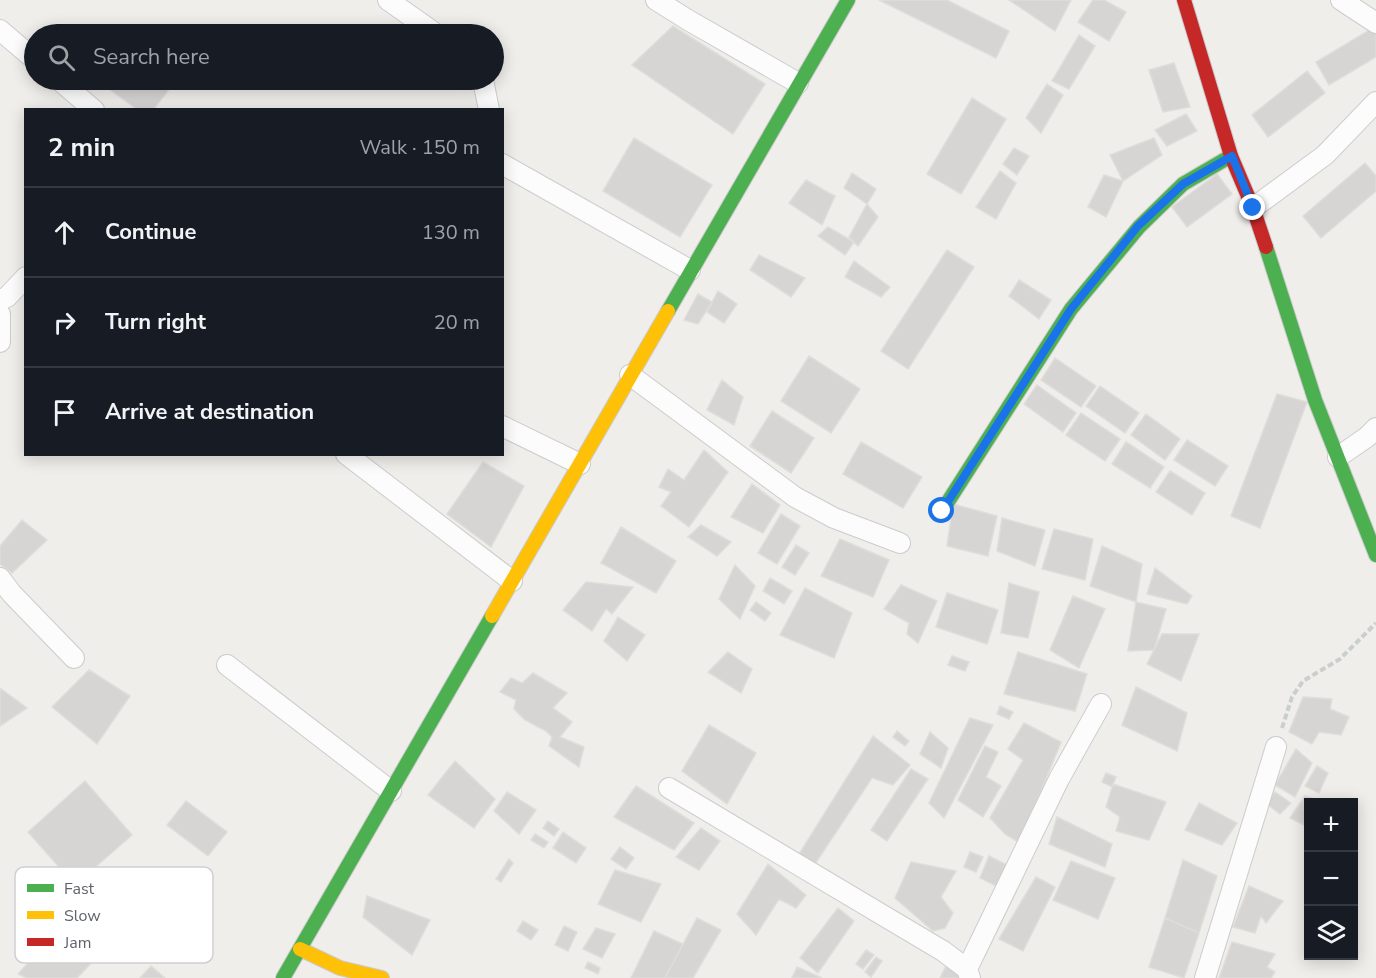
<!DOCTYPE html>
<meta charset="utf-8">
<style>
:root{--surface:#171b24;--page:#242831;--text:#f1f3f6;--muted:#9ea1a6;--line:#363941}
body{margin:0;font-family:"Nunito Sans",sans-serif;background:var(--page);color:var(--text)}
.controls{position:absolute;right:18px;bottom:18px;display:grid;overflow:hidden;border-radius:0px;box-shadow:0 3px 15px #0003}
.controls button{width:54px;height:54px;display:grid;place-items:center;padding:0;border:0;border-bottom:2px solid var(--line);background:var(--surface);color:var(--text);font:30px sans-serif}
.stop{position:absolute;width:18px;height:18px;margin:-14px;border:4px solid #1a73e8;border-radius:50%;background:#fff}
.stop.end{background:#1a73e8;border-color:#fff;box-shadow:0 2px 6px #0008}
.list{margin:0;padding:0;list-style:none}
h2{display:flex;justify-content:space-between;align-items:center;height:78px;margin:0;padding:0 24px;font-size:26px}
h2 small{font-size:20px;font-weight:400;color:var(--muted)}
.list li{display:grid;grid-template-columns:39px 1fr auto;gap:18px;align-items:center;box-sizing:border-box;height:90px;padding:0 24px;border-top:2px solid var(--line)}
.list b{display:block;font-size:22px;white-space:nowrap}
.list em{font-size:20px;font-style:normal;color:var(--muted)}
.icon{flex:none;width:33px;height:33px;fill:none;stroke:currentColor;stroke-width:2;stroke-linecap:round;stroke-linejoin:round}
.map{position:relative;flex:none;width:1376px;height:978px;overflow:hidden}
.search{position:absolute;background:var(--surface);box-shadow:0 3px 15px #0003;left:24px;top:24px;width:480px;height:66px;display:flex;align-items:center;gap:15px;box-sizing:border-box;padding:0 21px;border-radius:33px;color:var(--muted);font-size:22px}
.panel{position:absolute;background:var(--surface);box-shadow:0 3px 15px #0003;left:24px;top:108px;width:480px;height:348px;border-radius:0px}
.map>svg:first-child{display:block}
.building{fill:#d6d5d3;stroke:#deddd9;stroke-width:1.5}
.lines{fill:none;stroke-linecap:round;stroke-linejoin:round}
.street-casing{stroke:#cbcccc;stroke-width:22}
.fast-casing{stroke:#cacacb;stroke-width:16}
.slow-casing{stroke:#cacacb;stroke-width:16}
.jam-casing{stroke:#cacacb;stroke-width:16}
.path{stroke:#cacfcc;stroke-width:4;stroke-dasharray:6 3;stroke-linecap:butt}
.street{stroke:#fdfcfc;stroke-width:20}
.fast{stroke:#4caf50;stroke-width:14}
.slow{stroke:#ffc107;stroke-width:14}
.jam{stroke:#c62828;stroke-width:14}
.route{stroke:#1a73e8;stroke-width:8}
.key{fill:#fff;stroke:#cfd0d2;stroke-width:1.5}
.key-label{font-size:16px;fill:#5f6368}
</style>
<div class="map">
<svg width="1376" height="978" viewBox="0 0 1376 978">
<rect width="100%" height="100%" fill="#efeeea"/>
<path class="building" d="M879 0H947L1009 31 996 58Z
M1009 0H1071L1055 31Z
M1093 0H1104L1126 12 1109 41 1078 22Z
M673 26 765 84 733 134 632 65Z
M1376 26V57L1329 85 1316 62Z
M1079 35 1095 46 1069 89 1052 81Z
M1174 63 1190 107 1163 112 1149 70Z
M1307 71 1325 93 1268 137 1252 115Z
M97 80H170L174 83 153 110H138Z
M1047 84 1063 95 1041 133 1026 118Z
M972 98 1006 119 961 194 927 174Z
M1186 114 1197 131 1167 146 1155 130Z
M634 138 712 185 680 237 603 191Z
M1154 138 1162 155 1123 181 1110 155Z
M1014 148 1029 156 1017 175 1003 164Z
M1365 163 1376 176V191L1321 238 1303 216Z
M1000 171 1016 183 996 219 976 207Z
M852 173 876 189 867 204 844 188Z
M1217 174 1232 194 1187 227 1172 207Z
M1104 175 1123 181 1106 217 1088 207Z
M806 180 835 196 822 225 789 203Z
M867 204 878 217 858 246 849 237Z
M828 227 854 242 845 255 818 236Z
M947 250 974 267 908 369 881 351Z
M759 255 805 278 791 297 750 270Z
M854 261 890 287 881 297 845 277Z
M1019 280 1051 300 1039 319 1009 296Z
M718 291 737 304 724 323 707 312Z
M698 294 712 302 698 324 684 320Z
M809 356 860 389 831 433 781 401Z
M1055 358 1096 386 1081 407 1041 380Z
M722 380 743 397 734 425 707 410Z
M1037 385 1076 413 1063 432 1024 404Z
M1100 386 1139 413 1125 433 1086 406Z
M1277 394 1307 402 1260 528 1231 516Z
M772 411 814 438 791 473 750 446Z
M1081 413 1120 439 1105 461 1066 435Z
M1146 414 1180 439 1165 460 1131 435Z
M1187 440 1228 466 1215 486 1174 460Z
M861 442 922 477 903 508 843 474Z
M1126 442 1164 467 1150 488 1112 464Z
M704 450 728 472 689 527 661 506 671 492 659 487 668 469 684 480Z
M483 462 524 486 491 547 447 514Z
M1170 471 1205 493 1192 515 1156 492Z
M752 484 780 505 763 533 731 517Z
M953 504 997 516 988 556 947 546Z
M781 514 800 526 777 564 758 553Z
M1002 518 1045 530 1035 566 997 551Z
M22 520 47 540 12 573 0 564V546Z
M701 525 731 542 717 556 688 537Z
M621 527 676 561 656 593 601 563Z
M1054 529 1093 539 1085 580 1042 569Z
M840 539 889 560 873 597 821 576Z
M796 545 809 553 795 575 782 567Z
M1102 546 1142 564 1136 602 1090 586Z
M735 565 755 586 740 619 719 599Z
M1155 568 1192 596 1187 604 1147 594Z
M770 578 792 591 784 604 763 591Z
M586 582 633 587 612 614 606 609 592 631 563 610Z
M1009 583 1039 592 1028 638 1001 633Z
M901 585 937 601 918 643 907 634 909 623 884 609Z
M805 588 852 613 834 658 780 635Z
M947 593 998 610 987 644 936 627Z
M1073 596 1105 609 1079 668 1050 650Z
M756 602 771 613 765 621 750 610Z
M1136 602 1166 609 1154 650 1128 651Z
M618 617 645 635 627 661 604 641Z
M1162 634H1199L1181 681 1147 664Z
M728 652 752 669 741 693 708 672Z
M1018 652 1087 674 1075 711 1004 694Z
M952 656 969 662 965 671 948 665Z
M89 670 130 696 97 744 52 707Z
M533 673 567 693 553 708 572 722 560 737 584 747 579 767 549 746 552 737 546 731 525 720 514 709 516 700 500 692 511 678 522 683Z
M1136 687 1187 713 1177 751 1122 725Z
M0 688 27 708 0 726Z
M1303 697 1332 699 1330 709 1349 717 1341 735 1319 732 1312 744 1289 732Z
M1000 706 1013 712 1009 719 997 714Z
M970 718 993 725 944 818 929 803Z
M1024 723 1061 742 1020 843 1005 834 990 818 1023 760 1008 749Z
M709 725 756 753 727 804 682 771Z
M897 731 909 741 905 746 893 737Z
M930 732 948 748 941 768 920 754Z
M873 736 910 765 893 785 872 778 813 867 799 854Z
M985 746 998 752 986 777 1001 786 983 817 958 800Z
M1296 749 1312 763 1295 797 1275 785Z
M455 761 495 799 474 828 428 795Z
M1317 766 1328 773 1319 793 1305 786Z
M911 769 928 779 887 841 871 830Z
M1106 773 1116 777 1112 787 1102 782Z
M85 781 132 835 75 885 28 832Z
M1113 784 1166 802 1149 840 1116 831 1120 817 1106 807Z
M636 786 694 823 674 850 614 817Z
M507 792 536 810 519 834 494 811Z
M1275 792 1291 803 1280 814 1267 804Z
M1305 796 1325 802H1308V827L1290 818Z
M186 801 227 832 208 856 167 825Z
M1199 803 1237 823 1222 845 1185 830Z
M1057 817 1112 844 1105 867 1049 844Z
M548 821 559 829 554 836 543 828Z
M701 828 720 841 699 870 676 857Z
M563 832 586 848 576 863 553 848Z
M535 834 548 842 544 848 531 840Z
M620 847 634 858 626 869 611 859Z
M970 852 983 857 976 872 964 867Z
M989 856 1011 867 1000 888 980 878Z
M509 859 513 863 501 882 496 879Z
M1183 860 1217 876 1199 933 1165 918Z
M1071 861 1115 878 1098 919 1053 900Z
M911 862 956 871 941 897 953 913 945 928 933 931 895 898Z
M768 864 806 895 796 908 779 899 756 935 737 914Z
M615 870 661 884 641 922 598 904Z
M1036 877 1055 887 1023 951 999 939Z
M1249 886 1283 901 1266 923 1261 916 1255 933 1233 927Z
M367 896 430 920 412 955 363 917Z
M838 908 854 921 818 973 800 958Z
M697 918 721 930 693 978H665Z
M1165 918 1199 933 1184 978 1149 967Z
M523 921 538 930 531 940 517 931Z
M62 926 96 958 77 978H27L18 974Z
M564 926 577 932 568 951 555 945Z
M596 928 615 934 602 958 583 949Z
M654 931 683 944 665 978H631Z
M1232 942 1275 954 1267 967 1275 972 1271 978H1219Z
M866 950 874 955 863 969 856 964Z
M876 957 882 961 871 977 865 972Z
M588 962 600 968 598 974 585 968Z
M151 966 165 978H140Z
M946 966 962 976V978H940Z
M797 967 822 978H792Z"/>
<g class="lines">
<g class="street-casing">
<path id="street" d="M388 0 436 34
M656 0 688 20 798 83
M1341 0 1376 23
M0 30 34 59
M59 80 94 110
M483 80 489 110
M502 164 690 270
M1253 208 1325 155 1376 102
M0 300 7 297 26 277
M0 314V342
M630 375 795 497 834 518 900 543
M502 426 580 464
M346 454 512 581
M1338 457 1367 437 1376 428
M0 578 12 594 74 658
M227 665 391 791
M669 788 943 951 967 969 970 978
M967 969 1059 779 1101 704
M1205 978 1276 747"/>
</g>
<g class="fast-casing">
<path id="fast" d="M1266 247 1315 400 1376 555
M668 311 848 0
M942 511 1071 309 1139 227 1183 184 1231 156
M283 978 492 616"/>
</g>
<g class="slow-casing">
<path id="slow" d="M492 616 668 311
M300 949 340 968 382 978"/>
</g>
<g class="jam-casing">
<path id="jam" d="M1184 0 1231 156 1253 208 1266 247"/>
</g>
<path class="path" d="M1282 728 1292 697 1303 681 1340 659 1376 623"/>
<use href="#street" class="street"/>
<use href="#fast" class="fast"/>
<use href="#slow" class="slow"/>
<use href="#jam" class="jam"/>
</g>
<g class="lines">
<path class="route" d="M942 511 1071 309 1138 226 1183 184 1232 156 1253 208"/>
</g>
<rect x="15" y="867" width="198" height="96" rx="9" class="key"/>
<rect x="27" y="884" width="27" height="8" fill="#4caf50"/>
<rect x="27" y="911" width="27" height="8" fill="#ffc107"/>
<rect x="27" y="938" width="27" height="8" fill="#c62828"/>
<g class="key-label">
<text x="64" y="894">Fast</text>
<text x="64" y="921">Slow</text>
<text x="64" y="948">Jam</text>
</g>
</svg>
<div class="controls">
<button>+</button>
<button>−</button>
<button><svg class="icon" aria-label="layers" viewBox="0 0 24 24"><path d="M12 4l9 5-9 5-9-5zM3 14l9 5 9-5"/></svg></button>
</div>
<div class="stop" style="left:942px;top:511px"></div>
<div class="stop end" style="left:1253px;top:208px"></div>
<div class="search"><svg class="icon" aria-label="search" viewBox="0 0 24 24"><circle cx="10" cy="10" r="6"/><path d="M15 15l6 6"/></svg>Search here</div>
<section class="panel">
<h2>2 min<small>Walk · 150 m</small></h2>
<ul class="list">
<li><svg class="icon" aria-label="ahead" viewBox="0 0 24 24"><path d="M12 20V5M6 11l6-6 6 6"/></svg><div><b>Continue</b></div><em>130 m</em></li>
<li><svg class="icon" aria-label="right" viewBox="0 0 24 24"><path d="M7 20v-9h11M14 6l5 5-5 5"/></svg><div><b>Turn right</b></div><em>20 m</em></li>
<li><svg class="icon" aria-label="arrive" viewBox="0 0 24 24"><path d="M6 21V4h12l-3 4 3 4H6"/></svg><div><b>Arrive at destination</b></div></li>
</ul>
</section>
</div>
